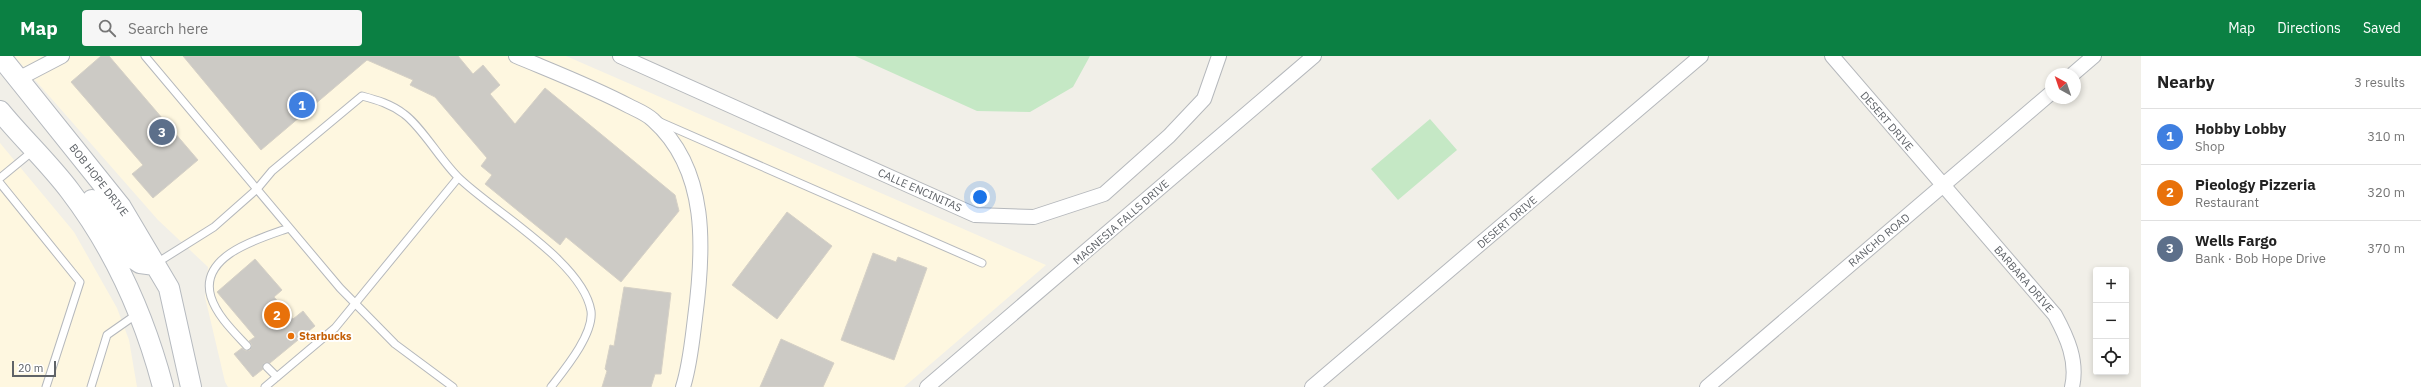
<!DOCTYPE html>
<meta charset="utf-8">
<style>
:root{--surface:#fff;--page:#f6f6f6;--text:#222;--muted:#767676;--line:#e0e0e0;--accent:#0b8043}
body{margin:0;font-family:"IBM Plex Sans",sans-serif;background:var(--page);color:var(--text)}
.controls{position:absolute;right:12px;bottom:12px;display:grid;overflow:hidden;border-radius:4px;box-shadow:0 2px 6px #0003}
.controls button{width:36px;height:36px;display:grid;place-items:center;padding:0;border:0;border-bottom:1px solid var(--line);background:var(--surface);color:var(--text);font:20px sans-serif}
.compass{position:absolute;left:2045px;top:12px;width:36px;height:36px;border-radius:50%;background:var(--surface);box-shadow:0 2px 6px #0003;rotate:320deg}
.scale{position:absolute;left:12px;bottom:10px;width:44px;box-sizing:border-box;padding-left:4px;border:2px solid #5f6368;border-top:0;font-size:11px;line-height:14px;white-space:nowrap;color:#5f6368;-webkit-text-stroke:3px #fff;paint-order:stroke}
.you{position:absolute;left:980px;top:141px;width:14px;height:14px;margin:-10px;border:3px solid #fff;border-radius:50%;background:#1a73e8;box-shadow:0 0 0 6px #1a73e833}
.badge{display:grid;place-items:center;width:26px;height:26px;border-radius:50%;background:var(--accent);color:#fff;font-size:13px;font-weight:700}
.pin{position:absolute;translate:-50% -50%;border:2px solid #fff;box-shadow:0 1px 4px #0006}
.list{margin:0;padding:0;list-style:none}
h2{display:flex;justify-content:space-between;align-items:center;height:52px;margin:0;padding:0 16px;font-size:17px}
h2 small{font-size:13px;font-weight:400;color:var(--muted)}
.list li{display:grid;grid-template-columns:26px 1fr auto;gap:12px;align-items:center;box-sizing:border-box;height:56px;padding:0 16px;border-top:1px solid var(--line)}
.list b{display:block;font-size:15px;white-space:nowrap}
.list p{margin:0;font-size:13px;white-space:nowrap;color:var(--muted)}
.list em{font-size:13px;font-style:normal;color:var(--muted)}
.icon{flex:none;width:22px;height:22px;fill:none;stroke:currentColor;stroke-width:2;stroke-linecap:round;stroke-linejoin:round}
.map{position:relative;flex:none;width:2141px;height:331px;overflow:hidden}
header{display:flex;align-items:center;gap:24px;box-sizing:border-box;height:56px;padding:0 20px;background:var(--accent);color:#fff}
header strong{font-size:19px}
nav{display:flex;gap:22px;margin-inline-start:auto;font-size:14px}
.search{width:280px;height:36px;background:var(--page);display:flex;align-items:center;gap:10px;box-sizing:border-box;padding:0 14px;border-radius:4px;color:var(--muted);font-size:15px}
main{display:flex}
aside{flex:1;background:var(--surface)}
.map>svg:first-child{display:block}
.commercial{fill:#fef7e0}
.green{fill:#c5e8c5}
.building{fill:#cccac5;stroke:#d6d1c6}
.lines{fill:none;stroke-linecap:round;stroke-linejoin:round}
.lane-casing{stroke:#b5b8bc;stroke-width:9}
.street-casing{stroke:#b5b8bc;stroke-width:16}
.secondary-casing{stroke:#b6babf;stroke-width:22}
.lane{stroke:#fff;stroke-width:7}
.street{stroke:#fff;stroke-width:14}
.secondary{stroke:#fff;stroke-width:20}
.food-dot{fill:#e8710a;stroke:#fff;stroke-width:1.5}
.labels{text-anchor:middle;dominant-baseline:central;stroke-width:4;stroke-linejoin:round;paint-order:stroke}
.street-label{font-size:11px;fill:#5f6368;stroke:#fff}
.food-label{font-size:11px;font-weight:bold;fill:#c56008;stroke:#fff;text-anchor:start}
</style>
<header>
<strong>Map</strong>
<div class="search"><svg class="icon" aria-label="search" viewBox="0 0 24 24"><circle cx="10" cy="10" r="6"/><path d="M15 15l6 6"/></svg>Search here</div>
<nav><a>Map</a><a>Directions</a><a>Saved</a></nav>
</header>
<main>
<div class="map">
<svg width="2141" height="331" viewBox="0 0 2141 331">
<rect width="100%" height="100%" fill="#f1efe8"/>
<path class="commercial" d="M14 0H566L1046 209 904 331H228L225 326 205 241 208 211 158 164Z
M0 87 74 176 117 252 129 284 137 331H0Z"/>
<path class="green" d="M855 0H1090L1073 31 1030 56 977 55Z
M1430 63 1457 94 1398 144 1371 113Z"/>
<path class="building" d="M101 0H109L198 104 153 142 132 118 143 109 71 26Z
M183 0H458L473 18 483 9 500 29 490 38 515 68 545 32 675 139 679 155 621 226 566 181 560 189 485 128 492 119 481 110 487 102 435 41 410 29 413 24 367 4 261 94Z
M787 156 832 190 777 263 732 229Z
M873 197 896 206 898 201 927 212 894 304 841 284Z
M255 203 282 234 274 241 293 263 303 255 315 270 270 307H264L263 313 253 321 234 298 242 292 246 295 250 294 252 289 249 285 255 281 217 236Z
M624 231 671 237 661 318H655L651 331H602L607 315 605 313 610 289 614 290Z
M781 283 834 307 823 331H760Z"/>
<g class="lines">
<g class="lane-casing">
<path id="lane" d="M145 0 340 232 395 288 453 331
M658 65 982 207
M0 122 34 94
M0 127 80 226 46 331
M155 208 214 171 257 133 272 115 362 40C377 44 391 48 404 58 422 71 441 105 459 122 494 156 583 206 591 255 594 278 565 313 551 331
M247 290C234 276 217 260 211 241 198 199 261 182 289 172
M267 311 277 321
M91 331 107 279 137 258
M265 331 335 272 458 122"/>
</g>
<g class="street-casing">
<path id="street" d="M516 0C554 16 593 31 629 50 637 54 647 58 653 64 709 114 704 194 695 262 692 286 690 309 683 331
M620 0 975 159 1034 161 1104 138 1169 80 1204 43 1219 0
M1832 0 2055 259C2067 281 2078 305 2072 331
M2073 18 2094 0
M18 23 62 0
M927 331 1314 0
M1312 331 1701 0
M1707 331 2051 37"/>
</g>
<g class="secondary-casing">
<path id="secondary" d="M0 0 121 151 169 232 191 331
M0 55C22 82 49 107 70 135 115 194 144 259 163 331
M92 144 134 203 140 207 155 209"/>
</g>
<use href="#lane" class="lane"/>
<use href="#street" class="street"/>
<use href="#secondary" class="secondary"/>
</g>
<circle class="food-dot" cx="291" cy="280" r="4"/>
<g class="labels">
<g class="street-label">
<text transform="translate(1887 65) rotate(49)">DESERT DRIVE</text>
<text transform="translate(99 124) rotate(52)">BOB HOPE DRIVE</text>
<text transform="translate(920 134) rotate(24)">CALLE ENCINITAS</text>
<text transform="translate(1121 166) rotate(-41)">MAGNESIA FALLS DRIVE</text>
<text transform="translate(1507 166) rotate(-40)">DESERT DRIVE</text>
<text transform="translate(1879 184) rotate(-40)">RANCHO ROAD</text>
<text transform="translate(2024 223) rotate(49)">BARBARA DRIVE</text>
</g>
<g class="food-label">
<text x="299" y="280">Starbucks</text>
</g>
</g>
</svg>
<div class="controls">
<button>+</button>
<button>−</button>
<button><svg class="icon" aria-label="locate" viewBox="0 0 24 24"><circle cx="12" cy="12" r="6"/><path d="M12 2v4M12 18v4M2 12h4M18 12h4"/></svg></button>
</div>
<svg class="compass" viewBox="-18 -18 36 36"><path d="M0-13l5 13h-10z" fill="#e53935"/><path d="M0 13l5-13h-10z" fill="#767676"/></svg>
<div class="scale">20 m</div>
<div class="you"></div>
<div class="pin badge" style="left:302px;top:49px;background:#3f7fe0">1</div>
<div class="pin badge" style="left:277px;top:259px;background:#e8710a">2</div>
<div class="pin badge" style="left:162px;top:76px;background:#5c6f8a">3</div>
</div>
<aside>
<h2>Nearby<small>3 results</small></h2>
<ul class="list">
<li><span class="badge" style="background:#3f7fe0">1</span><div><b>Hobby Lobby</b><p>Shop</p></div><em>310 m</em></li>
<li><span class="badge" style="background:#e8710a">2</span><div><b>Pieology Pizzeria</b><p>Restaurant</p></div><em>320 m</em></li>
<li><span class="badge" style="background:#5c6f8a">3</span><div><b>Wells Fargo</b><p>Bank · Bob Hope Drive</p></div><em>370 m</em></li>
</ul>
</aside>
</main>
